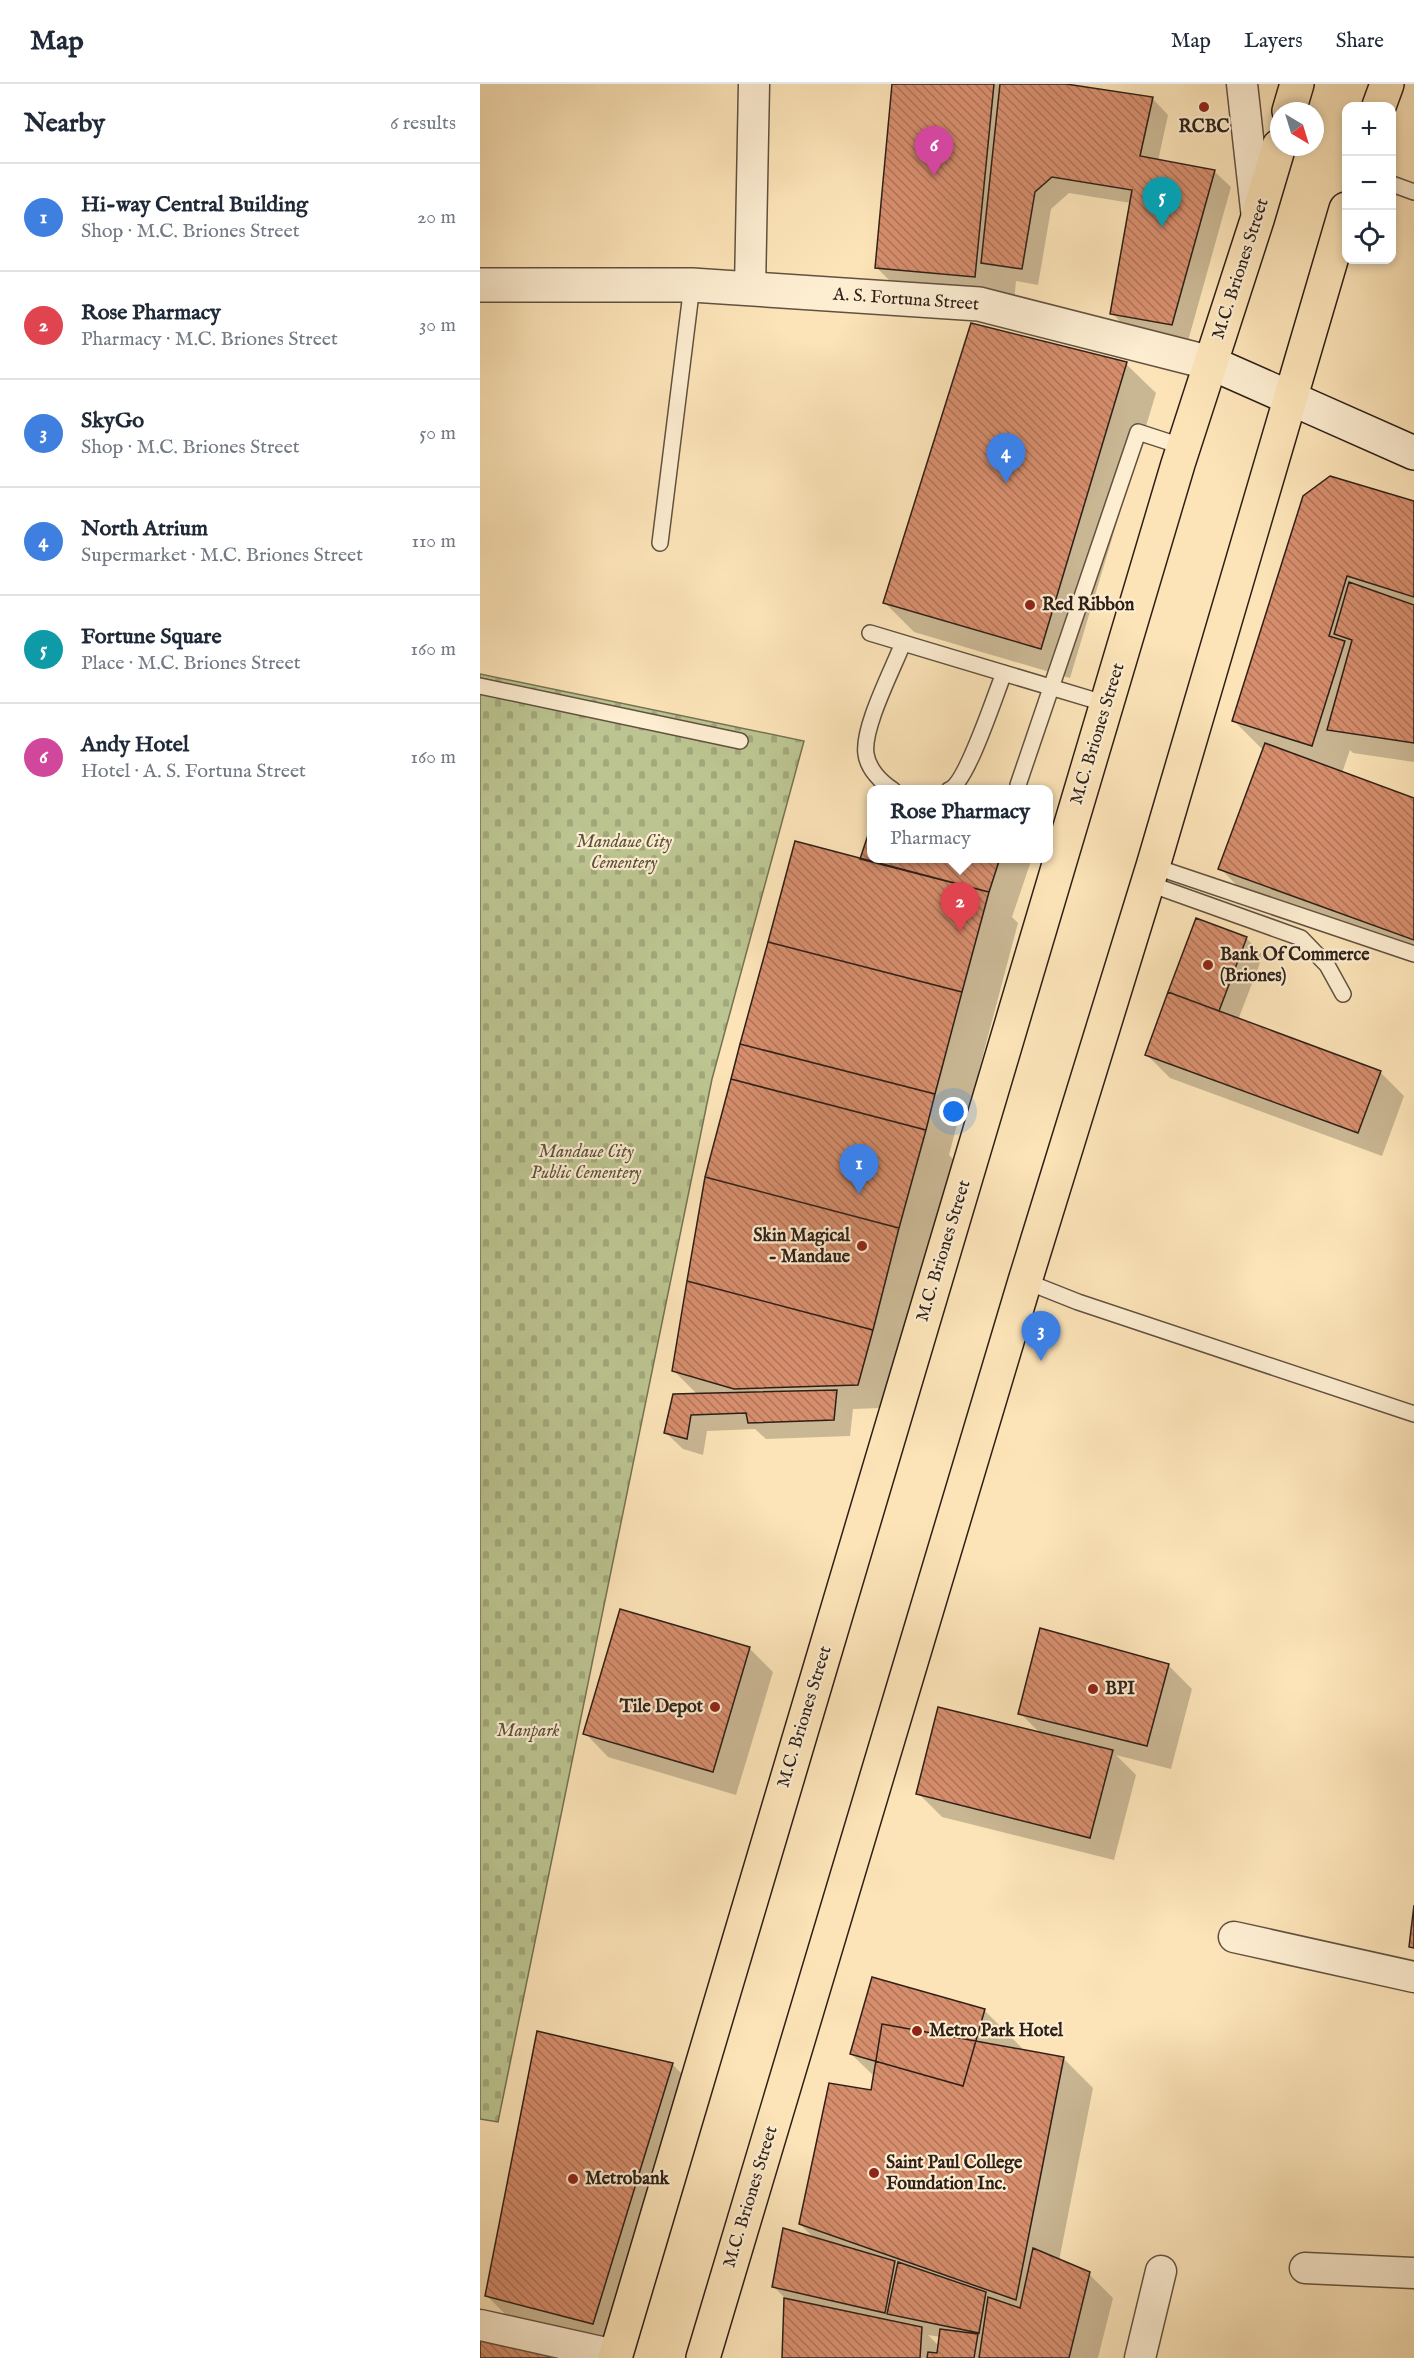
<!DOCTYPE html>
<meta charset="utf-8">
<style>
:root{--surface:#fff;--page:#f6f6f7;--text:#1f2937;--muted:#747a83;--line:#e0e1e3;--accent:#7c3aed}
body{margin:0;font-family:"IM FELL English",serif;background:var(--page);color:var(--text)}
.controls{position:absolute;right:18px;top:18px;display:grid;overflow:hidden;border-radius:12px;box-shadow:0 3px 9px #0003}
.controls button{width:54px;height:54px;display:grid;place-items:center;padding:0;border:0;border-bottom:2px solid var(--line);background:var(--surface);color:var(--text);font:30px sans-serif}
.compass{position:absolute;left:790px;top:18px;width:54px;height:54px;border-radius:50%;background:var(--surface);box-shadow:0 3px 9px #0003;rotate:142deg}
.you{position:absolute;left:474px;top:1028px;width:21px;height:21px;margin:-15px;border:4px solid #fff;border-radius:50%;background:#1a73e8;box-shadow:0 0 0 9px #1a73e833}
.badge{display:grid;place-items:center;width:39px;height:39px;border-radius:50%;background:var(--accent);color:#fff;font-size:20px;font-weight:700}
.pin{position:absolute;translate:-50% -50px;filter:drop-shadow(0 2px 3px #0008)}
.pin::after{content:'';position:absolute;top:32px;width:21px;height:18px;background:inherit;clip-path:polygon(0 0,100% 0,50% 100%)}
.popup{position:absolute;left:387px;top:701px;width:186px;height:78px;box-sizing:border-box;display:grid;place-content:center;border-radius:12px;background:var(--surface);filter:drop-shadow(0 2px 4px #0005);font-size:20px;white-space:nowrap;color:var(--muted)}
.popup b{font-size:22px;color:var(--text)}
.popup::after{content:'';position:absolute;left:50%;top:100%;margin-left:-12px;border:12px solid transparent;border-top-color:var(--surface)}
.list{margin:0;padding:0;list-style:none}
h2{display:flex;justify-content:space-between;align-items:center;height:78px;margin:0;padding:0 24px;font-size:26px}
h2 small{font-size:20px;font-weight:400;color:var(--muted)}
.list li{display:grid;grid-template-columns:39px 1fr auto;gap:18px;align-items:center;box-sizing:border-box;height:108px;padding:0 24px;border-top:2px solid var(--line)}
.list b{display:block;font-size:22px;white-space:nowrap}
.list p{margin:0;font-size:20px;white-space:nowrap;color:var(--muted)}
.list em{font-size:20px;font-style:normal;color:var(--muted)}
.icon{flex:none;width:33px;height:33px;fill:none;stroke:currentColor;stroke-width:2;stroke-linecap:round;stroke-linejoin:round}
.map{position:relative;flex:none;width:934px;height:2274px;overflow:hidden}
header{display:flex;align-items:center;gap:36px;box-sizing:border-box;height:84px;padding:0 30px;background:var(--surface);border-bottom:2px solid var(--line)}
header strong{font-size:28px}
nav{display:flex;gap:33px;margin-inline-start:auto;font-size:21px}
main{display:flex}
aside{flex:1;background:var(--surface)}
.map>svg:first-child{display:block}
.cemetery{fill:url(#cemetery-stones);stroke:#757254;stroke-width:1.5}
.shadow{fill:#0003;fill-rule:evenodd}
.building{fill:url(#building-back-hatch);stroke:#2e2018;stroke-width:1.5}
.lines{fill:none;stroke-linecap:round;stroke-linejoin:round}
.service-casing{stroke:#625140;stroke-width:18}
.minor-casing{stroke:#625140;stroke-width:33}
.tertiary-casing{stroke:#625140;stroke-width:36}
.secondary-casing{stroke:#2e2018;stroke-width:36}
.primary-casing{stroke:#2e2018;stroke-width:36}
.service{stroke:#fdedd1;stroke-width:15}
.minor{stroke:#fdedd1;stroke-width:30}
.tertiary{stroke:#fdedd1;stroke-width:33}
.secondary{stroke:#fdedd1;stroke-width:33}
.primary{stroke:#fce4b8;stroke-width:33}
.poi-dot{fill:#8f2418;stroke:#fdedd1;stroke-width:2}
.labels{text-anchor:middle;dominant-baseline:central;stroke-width:4.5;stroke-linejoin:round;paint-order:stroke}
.poi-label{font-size:18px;font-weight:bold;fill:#2e2018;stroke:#fdedd1;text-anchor:start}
.street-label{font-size:18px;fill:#2e2018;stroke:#fdedd1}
.park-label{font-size:18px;font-style:italic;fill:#59523c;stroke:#fdedd1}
</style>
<header>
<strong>Map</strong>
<nav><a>Map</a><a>Layers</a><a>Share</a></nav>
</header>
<main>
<aside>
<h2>Nearby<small>6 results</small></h2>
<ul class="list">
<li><span class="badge" style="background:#3f7fe0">1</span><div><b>Hi-way Central Building</b><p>Shop · M.C. Briones Street</p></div><em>20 m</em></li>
<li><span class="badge" style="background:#e0444e">2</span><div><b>Rose Pharmacy</b><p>Pharmacy · M.C. Briones Street</p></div><em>30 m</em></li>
<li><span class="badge" style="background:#3f7fe0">3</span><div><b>SkyGo</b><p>Shop · M.C. Briones Street</p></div><em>50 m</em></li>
<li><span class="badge" style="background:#3f7fe0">4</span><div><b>North Atrium</b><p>Supermarket · M.C. Briones Street</p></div><em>110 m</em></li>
<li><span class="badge" style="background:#0f9aa8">5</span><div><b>Fortune Square</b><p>Place · M.C. Briones Street</p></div><em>160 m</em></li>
<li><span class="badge" style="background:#d1479c">6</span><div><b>Andy Hotel</b><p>Hotel · A. S. Fortuna Street</p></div><em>160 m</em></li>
</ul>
</aside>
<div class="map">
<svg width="934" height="2274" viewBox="0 0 934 2274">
<defs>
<pattern id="cemetery-stones" width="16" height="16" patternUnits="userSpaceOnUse" patternTransform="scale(1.5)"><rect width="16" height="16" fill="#bcc591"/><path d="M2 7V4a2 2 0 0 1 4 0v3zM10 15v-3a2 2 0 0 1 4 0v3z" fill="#a2a97c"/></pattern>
<pattern id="building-back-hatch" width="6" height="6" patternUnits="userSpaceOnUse" patternTransform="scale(1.5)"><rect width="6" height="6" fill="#d78e6d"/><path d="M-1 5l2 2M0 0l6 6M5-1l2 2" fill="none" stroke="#af7459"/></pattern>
</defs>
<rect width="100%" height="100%" fill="#fce4b8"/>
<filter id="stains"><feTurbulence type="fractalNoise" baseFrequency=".00333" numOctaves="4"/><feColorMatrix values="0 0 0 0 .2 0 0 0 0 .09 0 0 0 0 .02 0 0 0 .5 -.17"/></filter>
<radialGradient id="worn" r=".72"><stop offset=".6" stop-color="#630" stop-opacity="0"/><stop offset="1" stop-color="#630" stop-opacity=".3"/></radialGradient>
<path class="cemetery" d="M0 590 324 657 232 995 18 2038 0 2035Z"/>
<path class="shadow" d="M414 0H576L672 14 688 31 678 77 734 87 751 103 708 257 648 246 632 229 651 119 589 109 571 125 558 201 536 197 533 230 434 221 396 183Z
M646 280 676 309 590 594 434 548 405 519Z
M824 413 934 419V678L873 669 870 666 862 689 934 716V874L769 814 740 784 784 667 754 637Z
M392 774H552L532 833 538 839 485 1039 478 1037 469 1071 475 1077 422 1275 415 1273 401 1324 373 1325 370 1352 286 1355 275 1345 227 1347 223 1371 203 1365 186 1349 218 1311 194 1287 381 776Z
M766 854 783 871 758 936 900 988 924 1012 902 1072 690 994 666 970Z
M269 1564 293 1588 256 1711 128 1673 105 1649Z
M688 1581 712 1605 691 1685 636 1671 656 1691 634 1776 462 1733 438 1709 560 1649 540 1629Z
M504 1926 542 1964 541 1967 583 1974 613 2004 579 2177 609 2190 633 2214 618 2274H304L308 2217 294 2203 335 2155 320 2140 393 2008 395 1993 371 1970ZM448 2251 461 2253 460 2263Z
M58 1949 193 1981 222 2010 143 2269 36 2241 6 2211Z"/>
<path class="building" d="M412 0H514L495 193 395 184Z
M520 0H586L673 13 660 72 735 86 692 241 630 230 652 106 572 93 555 108 542 185 501 179Z
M491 239 647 278 561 565 403 519Z
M850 392 934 417V513L867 492 849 552 865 557 832 662 752 637 823 412Z
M869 498 934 521V659L847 646 872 556 854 550Z
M785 659 934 714V856L738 785Z
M392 739V774H520L509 808 380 775Z
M315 757 509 808 482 908 288 858Z
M716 834 767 853 739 927 688 908Z
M288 858 482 908 455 1010 260 960Z
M688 908 901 987 878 1049 665 971Z
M260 960 455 1010 446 1046 251 995Z
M251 995 446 1046 419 1144 225 1093Z
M225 1093 419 1144 393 1246 207 1197Z
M207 1197 393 1246 378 1301 254 1305 192 1287Z
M357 1306 354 1336 268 1339 266 1329 211 1331 207 1355 184 1349 193 1310Z
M140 1525 270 1563 233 1688 103 1650Z
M560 1544 689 1580 667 1662 538 1630Z
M458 1623 633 1666 610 1754 436 1710Z
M934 1821V1864L929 1863Z
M392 1893 505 1925 483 2002 370 1970Z
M402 1940 584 1973 536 2216 319 2140 349 1999 391 2006Z
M57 1947 193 1979 113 2240 5 2212Z
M303 2144 415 2177 405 2229 292 2203Z
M553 2164 610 2188 589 2274H499L508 2213 540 2224Z
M418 2178 506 2208 499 2249 407 2230Z
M304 2214 442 2243 440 2274H302Z
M0 2244 79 2260 75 2274H0Z
M460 2245 498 2250 494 2274H447L448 2268 457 2269Z"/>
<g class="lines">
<g class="service-casing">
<path id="service" d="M912 100 934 108
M180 459 212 201
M390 549 627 620
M0 602 260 657
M538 701 658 348 704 363
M413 706C401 698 388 685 386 670 382 644 413 585 423 559
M469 706C487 699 515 611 524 589
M673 782 934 870
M667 799 821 854 847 881 863 910
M545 1197 598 1218 934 1330"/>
</g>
<g class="minor-casing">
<path id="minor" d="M762 0 777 134
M270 205 274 0
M754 1853 934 1893
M825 2184 934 2189
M0 2241 135 2271
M660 2274 681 2187"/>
</g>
<g class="tertiary-casing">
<path id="tertiary" d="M0 201H212L499 220 731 279"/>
</g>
<g class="secondary-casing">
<path id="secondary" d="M731 279 934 369"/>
</g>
<g class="primary-casing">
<path id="primary" d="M899 22 907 0
M809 27 817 0
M135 2274 698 380 777 136 799 62
M223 2274 545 1197 673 782 866 125"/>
</g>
<use href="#service" class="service"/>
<use href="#minor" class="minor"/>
<use href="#tertiary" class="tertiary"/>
<use href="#secondary" class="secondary"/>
<use href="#primary" class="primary"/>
</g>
<g class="poi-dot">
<circle cx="724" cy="23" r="6"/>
<circle cx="550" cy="521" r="6"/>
<circle cx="728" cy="881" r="6"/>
<circle cx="382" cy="1162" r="6"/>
<circle cx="613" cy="1605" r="6"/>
<circle cx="235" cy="1623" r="6"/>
<circle cx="437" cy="1947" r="6"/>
<circle cx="394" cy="2089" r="6"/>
<circle cx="93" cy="2095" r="6"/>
</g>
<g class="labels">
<g class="poi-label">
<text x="724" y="43" text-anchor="middle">RCBC</text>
<text x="562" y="521">Red Ribbon</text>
<text x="740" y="871">Bank Of Commerce<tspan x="740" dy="21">(Briones)</tspan></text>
<text x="370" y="1152" text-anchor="end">Skin Magical<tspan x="370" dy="21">- Mandaue</tspan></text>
<text x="625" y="1605">BPI</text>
<text x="223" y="1623" text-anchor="end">Tile Depot</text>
<text x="449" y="1947">Metro Park Hotel</text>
<text x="406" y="2079">Saint Paul College<tspan x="406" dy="21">Foundation Inc.</tspan></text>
<text x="105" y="2095">Metrobank</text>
</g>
<g class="street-label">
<text transform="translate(761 185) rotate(-72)">M.C. Briones Street</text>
<text transform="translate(426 216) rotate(4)">A. S. Fortuna Street</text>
<text transform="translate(618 650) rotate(-73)">M.C. Briones Street</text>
<text transform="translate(464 1167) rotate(-73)">M.C. Briones Street</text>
<text transform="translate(325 1633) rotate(-73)">M.C. Briones Street</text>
<text transform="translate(271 2113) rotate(-73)">M.C. Briones Street</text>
</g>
<g class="park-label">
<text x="144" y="758">Mandaue City<tspan x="144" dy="21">Cementery</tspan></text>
<text x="106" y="1068">Mandaue City<tspan x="106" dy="21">Public Cementery</tspan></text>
<text x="48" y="1647">Manpark</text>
</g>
</g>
<rect width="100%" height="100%" filter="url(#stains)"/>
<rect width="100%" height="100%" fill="url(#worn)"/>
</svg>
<div class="controls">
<button>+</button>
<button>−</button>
<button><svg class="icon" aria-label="locate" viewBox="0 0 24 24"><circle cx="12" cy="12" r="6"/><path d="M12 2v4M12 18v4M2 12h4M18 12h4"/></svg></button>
</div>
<svg class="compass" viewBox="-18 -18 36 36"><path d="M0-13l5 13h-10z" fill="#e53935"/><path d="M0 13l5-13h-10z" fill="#747a83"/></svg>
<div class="you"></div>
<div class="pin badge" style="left:379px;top:1110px;background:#3f7fe0">1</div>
<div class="pin badge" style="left:480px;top:848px;background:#e0444e">2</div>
<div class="popup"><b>Rose Pharmacy</b>Pharmacy</div>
<div class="pin badge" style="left:561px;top:1277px;background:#3f7fe0">3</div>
<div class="pin badge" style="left:526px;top:399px;background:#3f7fe0">4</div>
<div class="pin badge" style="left:682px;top:143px;background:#0f9aa8">5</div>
<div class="pin badge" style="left:454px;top:92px;background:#d1479c">6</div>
</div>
</main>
